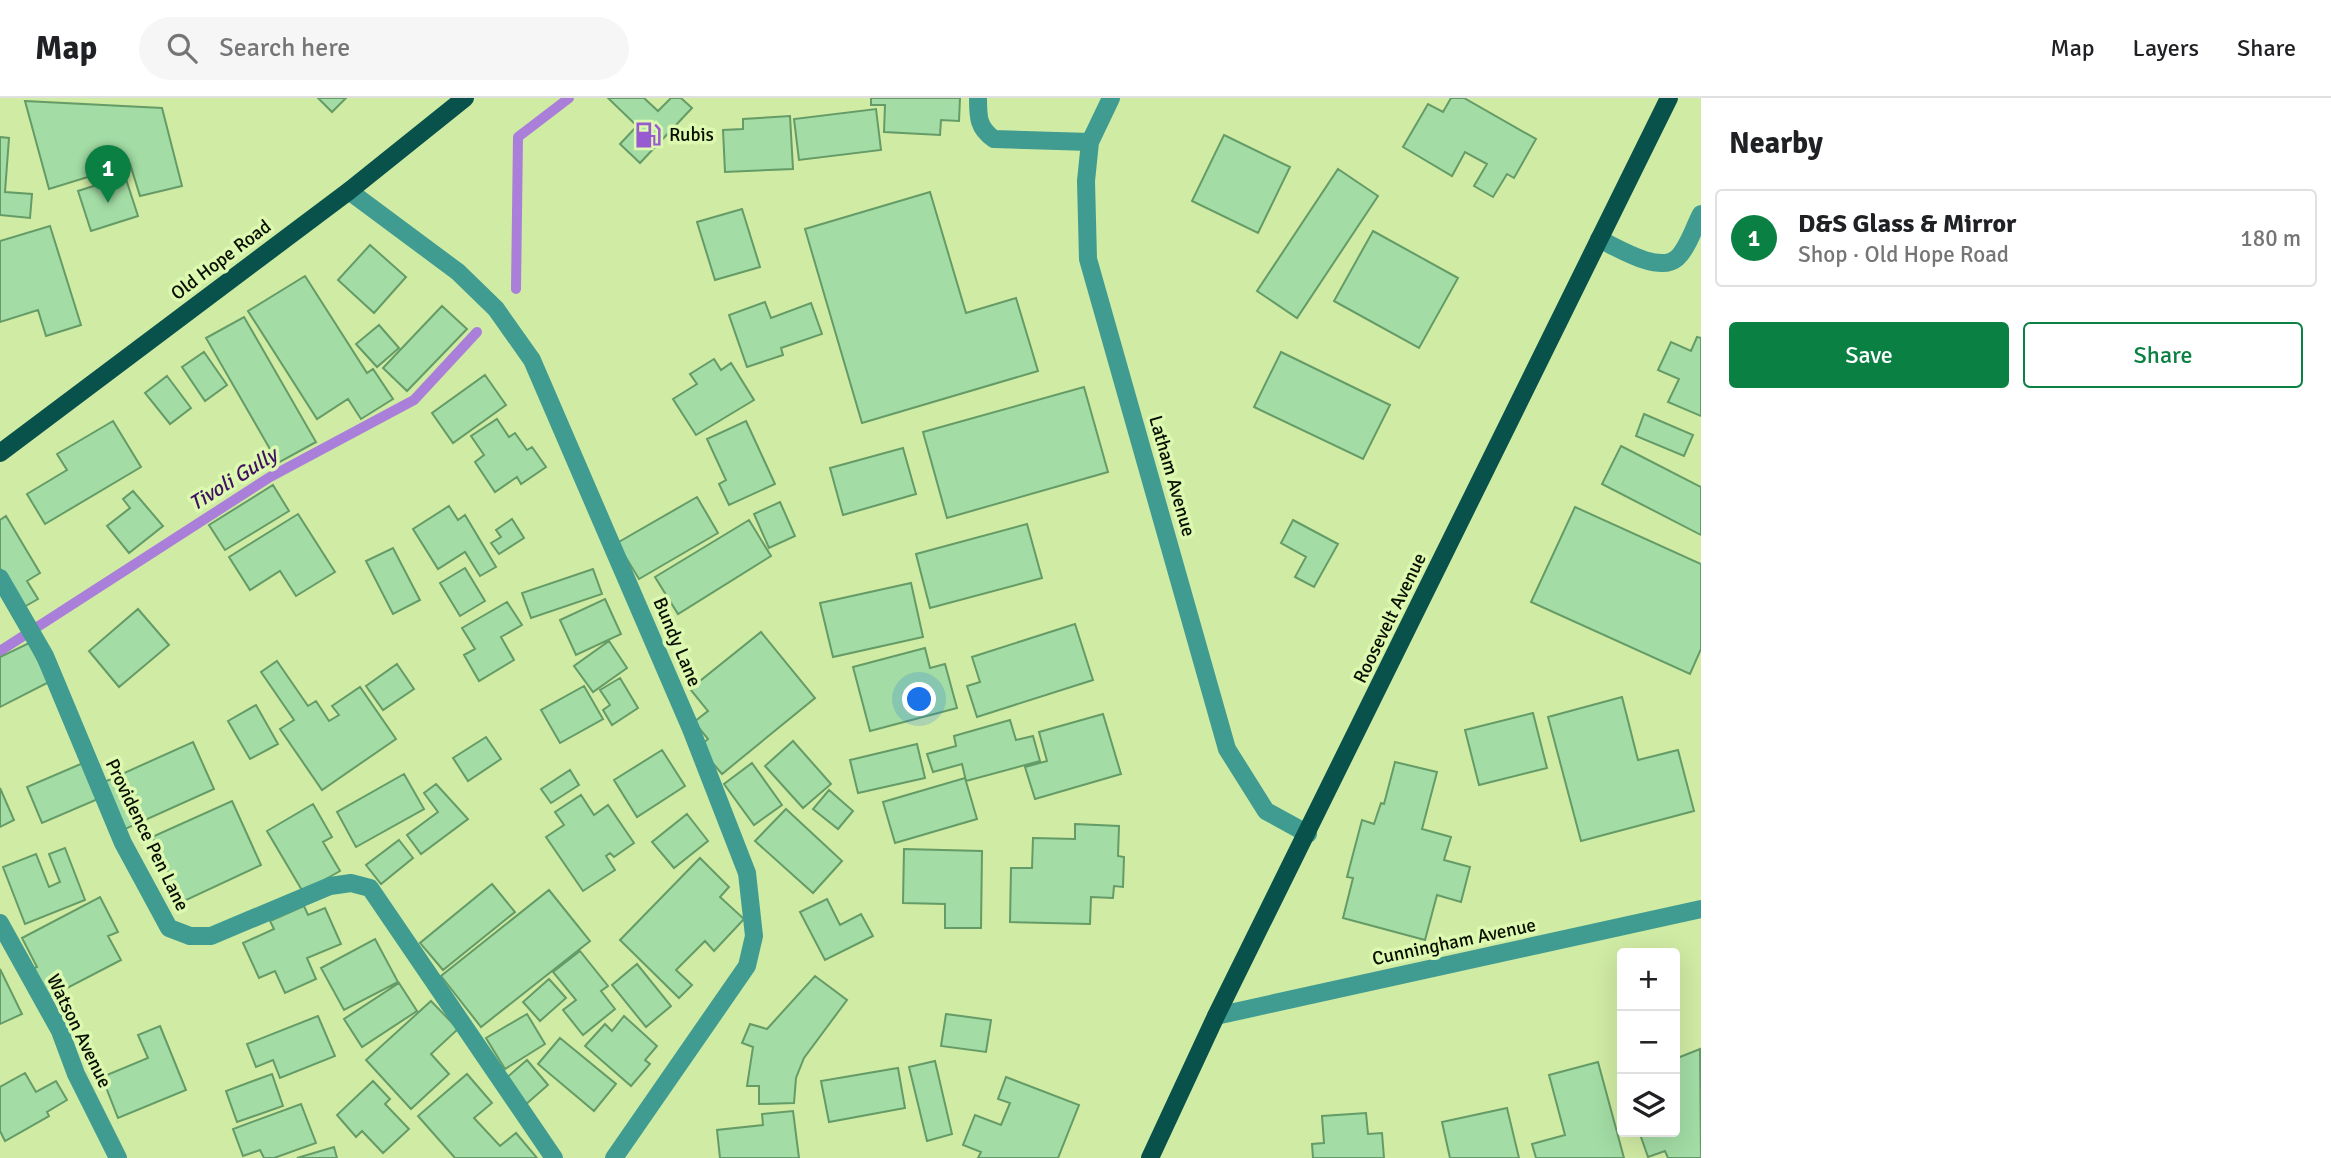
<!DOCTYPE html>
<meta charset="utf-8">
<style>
:root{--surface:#fff;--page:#f6f6f6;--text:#202124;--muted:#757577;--line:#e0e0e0;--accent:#0b8043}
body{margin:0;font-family:Signika,sans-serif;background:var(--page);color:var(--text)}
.controls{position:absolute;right:21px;bottom:21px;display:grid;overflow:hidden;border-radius:7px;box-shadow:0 7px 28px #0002}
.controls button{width:63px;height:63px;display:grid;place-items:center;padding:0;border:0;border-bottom:2px solid var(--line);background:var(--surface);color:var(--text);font:35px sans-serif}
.you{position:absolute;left:920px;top:602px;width:24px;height:24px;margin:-18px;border:5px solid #fff;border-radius:50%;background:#1a73e8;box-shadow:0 0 0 10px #1a73e833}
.badge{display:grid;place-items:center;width:46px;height:46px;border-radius:50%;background:var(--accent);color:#fff;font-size:23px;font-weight:700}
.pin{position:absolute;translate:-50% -58px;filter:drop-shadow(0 2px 4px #0008)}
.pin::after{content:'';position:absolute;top:37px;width:24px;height:21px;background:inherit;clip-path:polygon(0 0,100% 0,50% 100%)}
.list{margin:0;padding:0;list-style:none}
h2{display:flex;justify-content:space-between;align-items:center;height:91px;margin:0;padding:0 28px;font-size:30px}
h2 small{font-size:23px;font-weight:400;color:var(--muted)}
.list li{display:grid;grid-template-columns:46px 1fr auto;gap:21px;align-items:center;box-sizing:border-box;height:98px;margin:0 14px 14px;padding:0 14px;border:2px solid var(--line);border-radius:7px}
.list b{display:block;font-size:26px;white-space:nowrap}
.list p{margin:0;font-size:23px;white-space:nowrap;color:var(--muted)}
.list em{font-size:23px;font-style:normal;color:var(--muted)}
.actions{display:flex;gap:14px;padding:21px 28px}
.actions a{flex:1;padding:16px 0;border:2px solid var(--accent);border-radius:7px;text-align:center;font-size:24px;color:var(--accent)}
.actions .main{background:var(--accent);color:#fff}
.icon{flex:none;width:38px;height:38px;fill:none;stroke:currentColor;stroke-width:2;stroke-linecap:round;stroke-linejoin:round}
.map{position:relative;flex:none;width:1701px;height:1060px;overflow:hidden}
header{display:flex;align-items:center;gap:42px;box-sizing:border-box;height:98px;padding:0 35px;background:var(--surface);border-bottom:2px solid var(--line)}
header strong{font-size:33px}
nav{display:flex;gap:38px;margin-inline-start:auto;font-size:24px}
.search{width:490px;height:63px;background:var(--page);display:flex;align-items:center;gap:18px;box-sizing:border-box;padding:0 24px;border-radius:38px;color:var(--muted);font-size:26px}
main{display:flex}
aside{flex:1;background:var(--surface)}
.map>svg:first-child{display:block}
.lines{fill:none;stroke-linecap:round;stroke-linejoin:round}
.stream{stroke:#aa7fd9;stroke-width:10}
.building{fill:#a3dca4;stroke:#649b66;stroke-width:2}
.minor{stroke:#409c91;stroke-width:18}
.major{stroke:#08524b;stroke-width:18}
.labels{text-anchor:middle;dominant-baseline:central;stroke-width:7;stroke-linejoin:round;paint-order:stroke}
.poi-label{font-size:19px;fill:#080f00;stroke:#ddf8b0;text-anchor:start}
.street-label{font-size:19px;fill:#080f00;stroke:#ddf8b0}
.water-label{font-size:21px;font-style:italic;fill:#3e1062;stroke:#ddf8b0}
</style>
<header>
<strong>Map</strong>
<div class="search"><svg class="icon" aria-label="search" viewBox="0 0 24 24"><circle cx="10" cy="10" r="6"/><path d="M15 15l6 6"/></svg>Search here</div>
<nav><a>Map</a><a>Layers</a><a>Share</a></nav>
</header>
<main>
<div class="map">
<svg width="1701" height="1060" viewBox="0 0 1701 1060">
<rect width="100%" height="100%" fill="#d0eba4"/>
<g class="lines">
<path class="stream" d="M516 191 518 39 569 0
M0 553 270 379 414 302 477 234"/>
</g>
<path class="building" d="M318 0H346L332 14Z
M608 0H644L658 13 671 0H681L692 10 640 65 620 46 637 28Z
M871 0H960L959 23 941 22 940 37 884 34 885 7H871Z
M1451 0H1464L1536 41 1514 80 1507 76 1493 99 1474 88 1487 66 1465 54 1452 78 1403 49 1428 6 1443 14Z
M25 3 162 10 182 88 140 98 130 66 49 91Z
M876 11 881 52 799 62 794 21Z
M790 18 793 71 725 74 723 32 743 31V21Z
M1224 37 1290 69 1258 135 1192 103Z
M0 39 9 40 5 94 32 96 30 120 0 117Z
M1338 71 1378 98 1297 220 1257 193Z
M125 78 138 118 91 133 78 93Z
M930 94 966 215 1016 200 1038 273 862 325 805 131Z
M742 111 760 169 715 182 697 124Z
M50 128 81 227 46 238 38 212 0 224V143Z
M1373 133 1458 180 1419 250 1334 203Z
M370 147 406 179 374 215 338 182Z
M305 178 367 275 373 271 393 301 361 321 348 301 317 321 248 213Z
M765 204 771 220 811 205 822 236 781 250 783 257 747 269 729 217Z
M442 208 467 231 407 293 383 270Z
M244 219 316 344 278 365 206 240Z
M379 227 399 250 377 269 356 246Z
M1697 239 1701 240V318L1668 304 1679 281 1658 272 1671 244 1691 253Z
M204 254 227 287 205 303 182 269Z
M1281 254 1390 307 1363 361 1254 309Z
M714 261 721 272 731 265 754 302 696 337 673 301 697 286 690 276Z
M485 277 506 307 453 345 432 315Z
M167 278 191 310 170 326 145 295Z
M1084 289 1108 374 947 420 923 334Z
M1644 316 1693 337 1684 358 1636 338Z
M497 321 509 339 515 335 527 352 532 349 546 369 521 386 517 379 495 394 475 364 484 357 471 338Z
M113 323 141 369 45 426 27 396 67 372 57 356Z
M746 323 775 386 729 407 719 386 726 382 707 341Z
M1621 348 1701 389V437L1602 386Z
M903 350 916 396 843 417 830 370Z
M273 387 289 413 225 452 209 427Z
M133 393 163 428 129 455 107 428 130 410 123 401Z
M697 399 718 435 639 481 617 445Z
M780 404 795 438 769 450 754 416Z
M449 408 458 422 465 417 496 469 480 478 465 454 438 471 413 431Z
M1575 409 1701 466V551L1690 576 1531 504Z
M298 416 335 474 296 498 280 473 250 492 229 459Z
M6 418 40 475 27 483 38 501 24 509 0 470V422Z
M512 421 524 440 499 456 491 445 501 439 496 432Z
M749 422 771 458 678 516 655 479Z
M1293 422 1338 446 1314 489 1295 479 1306 459 1281 445Z
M1027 426 1042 480 930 510 916 456Z
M393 450 420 502 393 516 366 463Z
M465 470 485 503 460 518 440 485Z
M593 471 602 496 531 520 522 495Z
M911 485 923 539 833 559 820 505Z
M605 501 621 536 576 557 560 522Z
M507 504 522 527 501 539 514 562 479 583 464 557 475 551 462 530Z
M138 511 169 547 119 589 89 553Z
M1075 526 1093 582 977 619 967 588 980 584 972 559Z
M761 534 815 600 722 676 699 649 708 641 694 624 708 613 690 591Z
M609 543 627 570 593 594 574 568Z
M29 545 49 584 0 609V559Z
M925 550 930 570 945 566 957 610 870 633 853 569Z
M277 563 308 608 316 603 329 623 339 617 332 608 360 589 396 641 322 692 280 631 294 622 261 574Z
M397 566 414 591 383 612 366 588Z
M620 580 638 610 612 627 603 612 610 607 600 592Z
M584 588 603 621 560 645 541 612Z
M1622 599 1638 662 1678 652 1694 713 1581 743 1548 619Z
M256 607 278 646 250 661 228 623Z
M1533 615 1547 670 1479 687 1465 632Z
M1103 616 1121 676 1035 701 1025 669 1047 663 1039 634Z
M1010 622 1016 642 1033 638 1040 663 966 683 962 666 933 674 927 656 956 648 954 638Z
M486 639 501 661 468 683 453 660Z
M793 643 831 686 803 710 765 668Z
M193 644 214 691 123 732 102 685Z
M917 646 925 680 858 695 850 662Z
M662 652 685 688 637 719 614 682Z
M1395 664 1437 674 1422 731 1451 739 1444 762 1470 769 1461 804 1437 797 1425 842 1343 820 1353 780 1347 779 1362 722 1374 726 1381 705 1384 706Z
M83 665 98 701 42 725 27 689Z
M752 665 782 707 754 727 724 686Z
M570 672 579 687 551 705 541 691Z
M404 676 424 711 356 749 337 714Z
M965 680 977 721 895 745 883 704Z
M436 686 468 721 421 756 407 737 438 714 424 695Z
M0 690 14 722 0 729Z
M829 692 853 713 838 731 813 711Z
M581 697 594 717 608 707 634 745 614 759 610 755 606 758 615 772 583 793 546 739 564 727 555 714Z
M232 703 261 767 182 804 152 739Z
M313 706 332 739 323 744 340 773 303 794 267 733Z
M786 711 842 763 813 795 755 743Z
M687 716 708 743 674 770 652 744Z
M1075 726 1119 728 1118 758 1124 759 1123 789 1114 788 1113 800 1091 799 1090 826 1010 824 1011 770H1032L1033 740 1075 741Z
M399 742 413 760 381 786 366 767Z
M65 750 85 802 25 826 3 769 36 756 49 789 60 784 49 756Z
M904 751 982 753 981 830H945V806L903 805Z
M700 760 729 789 720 799 744 821 714 853 705 843 676 872 692 887 679 900 620 842Z
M492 786 515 814 443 872 420 845Z
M549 792 590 843 481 929 441 878Z
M100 799 118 834 108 838 121 862 48 900 32 871 37 869 22 840Z
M827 801 840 827 861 816 873 838 825 862 800 814Z
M304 808 308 817 325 810 341 846 307 860 316 881 285 895 275 873 259 880 243 845 274 831 270 823Z
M375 841 398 884 344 912 321 870Z
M580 853 608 888 601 893 615 911 583 937 563 912 576 902 553 874Z
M637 866 671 908 646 929 612 887Z
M0 871 22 916 0 926Z
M815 878 847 902 804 960 796 980 794 1005 759 1006V988H747L753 949 742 945 750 926 767 931Z
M549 881 566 900 540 923 523 904Z
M399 885 417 913 362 949 344 921Z
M431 903 458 931 431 956 449 976 411 1011 366 962Z
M527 916 545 946 505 971 486 940Z
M946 916 991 922 986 954 941 948Z
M318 918 335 958 280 980 273 962 256 969 247 946Z
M624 918 657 948 645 962 650 966 631 988 585 948 605 926 612 933Z
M160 928 186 992 118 1020 102 979 148 960 138 937Z
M560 940 616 986 594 1013 538 966Z
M1700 951 1701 1060H1668L1665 1053 1648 1059 1641 1039 1650 1034H1675V961Z
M527 962 548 987 525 1007 504 982Z
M935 963 952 1036 927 1043 909 969Z
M1598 964 1624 1060H1536L1532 1046 1565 1037 1549 977Z
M898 970 905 1010 829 1024 821 983Z
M25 975 36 994 56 983 67 1002 47 1014 49 1018 5 1043 0 1033V989Z
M272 976 283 1008 237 1024 226 993Z
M467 976 492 1005 474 1020 500 1048 516 1035 537 1060H455L418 1018Z
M1006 979 1079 1007 1058 1060H978L981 1054 963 1047 975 1017 1001 1027 1010 1005 998 1001Z
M373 983 390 1001 385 1006 409 1031 383 1055 362 1033 356 1039 337 1017Z
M301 1006 316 1045 274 1060H264L260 1052 243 1058 233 1031Z
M1507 1010 1519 1060H1450L1442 1024Z
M793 1013 799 1060H720L717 1032 763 1027 762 1016Z
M1366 1015 1368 1036 1382 1035 1384 1060H1313L1312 1046 1324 1045 1322 1018Z
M334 1049 337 1060H297Z"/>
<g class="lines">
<path class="minor" d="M978 0C978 19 978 30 994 41L1090 44
M1111 0 1090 44 1086 83 1088 161 1227 651 1266 713 1308 736
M349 93 458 174 496 211 532 262 691 631 747 775 754 838 747 868 614 1060
M1599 141C1618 150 1659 176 1677 160 1688 150 1694 129 1701 116
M0 480 45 558 123 745 169 830 190 838H211L330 788 351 785 370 790 554 1060
M0 825 60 933 76 976 118 1060
M1216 918 1701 811"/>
<path class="major" d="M0 355 349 93 465 0
M1150 1060 1216 918 1669 0"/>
</g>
<defs>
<g id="fuel-bare" transform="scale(2.1)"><path d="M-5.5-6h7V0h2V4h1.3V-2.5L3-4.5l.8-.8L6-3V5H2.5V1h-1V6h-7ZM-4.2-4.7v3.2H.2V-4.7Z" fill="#975ad1" stroke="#ddf8b0" stroke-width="2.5" paint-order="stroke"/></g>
</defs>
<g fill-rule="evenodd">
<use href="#fuel-bare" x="648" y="37"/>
</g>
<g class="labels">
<g class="poi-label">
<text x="669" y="37">Rubis</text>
</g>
<g class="street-label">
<text transform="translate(221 162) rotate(-37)">Old Hope Road</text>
<text transform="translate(1172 378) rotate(74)">Latham Avenue</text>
<text transform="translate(1390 520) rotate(-64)">Roosevelt Avenue</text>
<text transform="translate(677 544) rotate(67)">Bundy Lane</text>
<text transform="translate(147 737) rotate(64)">Providence Pen Lane</text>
<text transform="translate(1454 844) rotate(-12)">Cunningham Avenue</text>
<text transform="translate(79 933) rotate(64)">Watson Avenue</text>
</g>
<g class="water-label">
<text transform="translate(233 381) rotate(-32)">Tivoli Gully</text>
</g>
</g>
</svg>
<div class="controls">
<button>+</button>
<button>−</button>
<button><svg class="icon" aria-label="layers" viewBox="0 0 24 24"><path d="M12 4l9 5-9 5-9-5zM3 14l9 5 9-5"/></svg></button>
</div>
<div class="you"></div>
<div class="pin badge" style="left:108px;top:105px">1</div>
</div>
<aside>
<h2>Nearby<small></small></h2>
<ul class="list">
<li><span class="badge">1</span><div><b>D&amp;S Glass &amp; Mirror</b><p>Shop · Old Hope Road</p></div><em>180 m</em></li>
</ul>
<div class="actions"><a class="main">Save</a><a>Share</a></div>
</aside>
</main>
